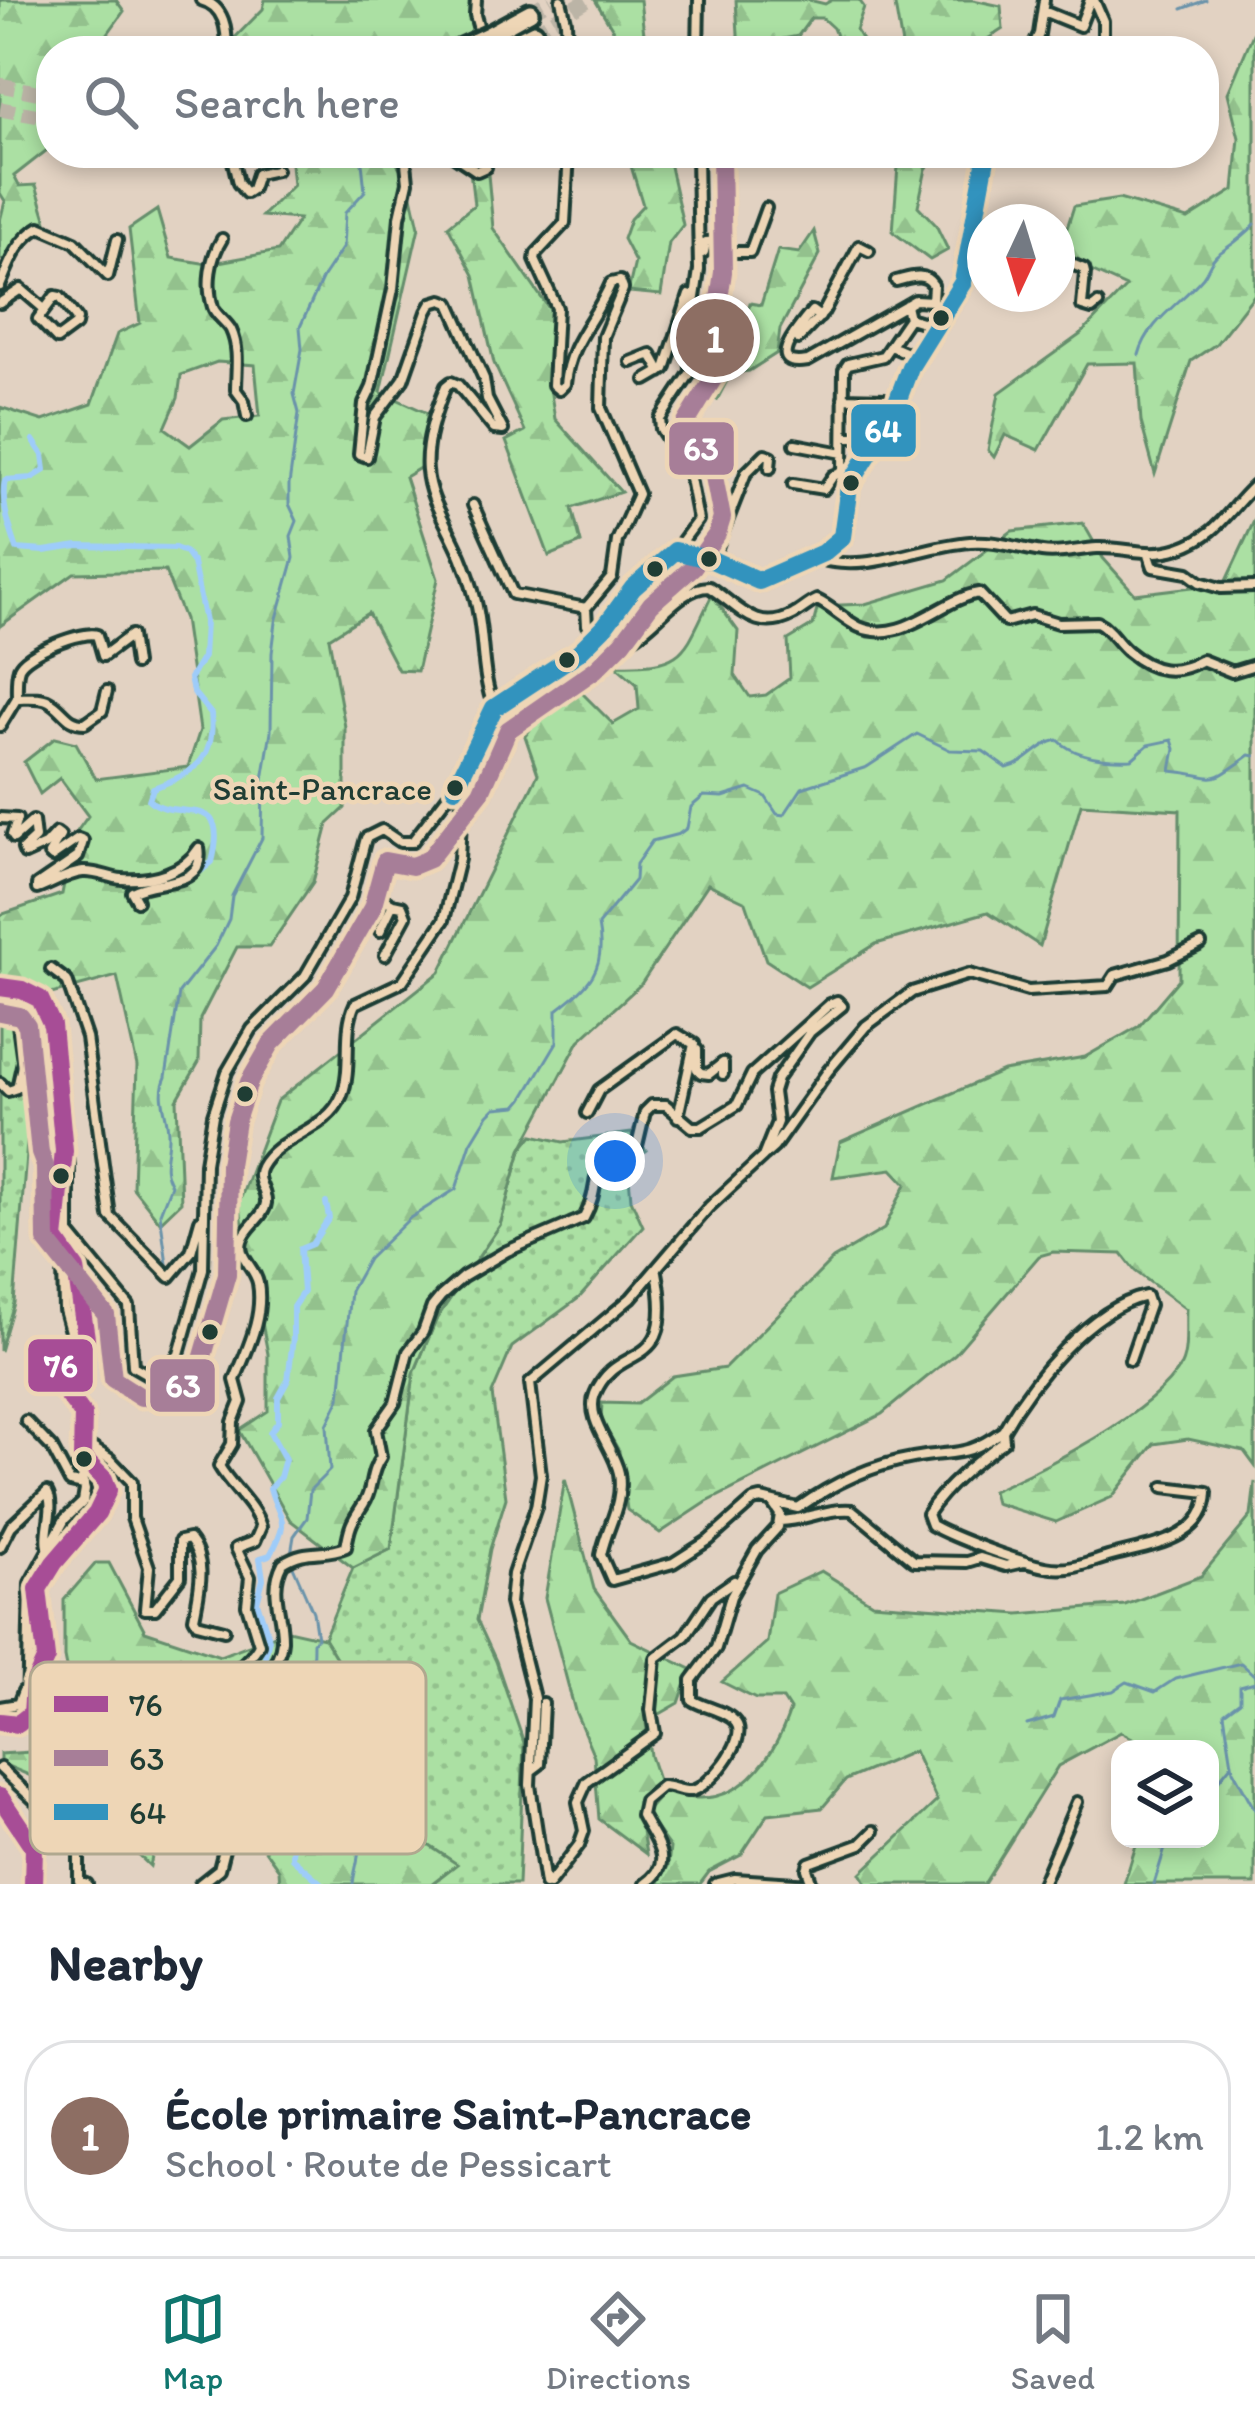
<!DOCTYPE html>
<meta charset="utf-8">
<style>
:root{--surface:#fff;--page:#f6f6f7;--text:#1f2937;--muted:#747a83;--line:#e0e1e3;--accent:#0f766e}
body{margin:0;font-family:Itim,sans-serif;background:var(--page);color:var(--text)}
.controls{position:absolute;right:36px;bottom:36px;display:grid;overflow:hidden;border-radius:24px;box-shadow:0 6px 18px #0003}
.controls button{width:108px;height:108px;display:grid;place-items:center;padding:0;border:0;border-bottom:3px solid var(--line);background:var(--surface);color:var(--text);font:60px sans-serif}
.compass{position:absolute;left:967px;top:204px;width:108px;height:108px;border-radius:50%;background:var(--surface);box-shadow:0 6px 18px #0003;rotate:184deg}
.you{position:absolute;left:615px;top:1161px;width:42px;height:42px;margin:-30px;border:9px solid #fff;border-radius:50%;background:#1a73e8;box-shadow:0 0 0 18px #1a73e833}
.badge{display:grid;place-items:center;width:78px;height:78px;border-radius:50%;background:var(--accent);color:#fff;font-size:39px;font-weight:700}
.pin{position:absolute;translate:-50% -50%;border:6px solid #fff;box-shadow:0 3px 12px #0006}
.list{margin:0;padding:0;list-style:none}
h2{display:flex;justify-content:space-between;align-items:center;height:156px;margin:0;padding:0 48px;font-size:51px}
h2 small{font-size:39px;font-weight:400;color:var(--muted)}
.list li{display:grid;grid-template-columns:78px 1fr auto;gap:36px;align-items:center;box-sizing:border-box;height:192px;margin:0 24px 24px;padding:0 24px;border:3px solid var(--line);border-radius:48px}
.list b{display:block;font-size:45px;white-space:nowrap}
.list p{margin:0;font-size:39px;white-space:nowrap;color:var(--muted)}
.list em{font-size:39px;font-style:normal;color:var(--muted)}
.icon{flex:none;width:66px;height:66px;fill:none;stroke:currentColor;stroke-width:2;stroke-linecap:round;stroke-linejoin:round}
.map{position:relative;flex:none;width:1255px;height:1884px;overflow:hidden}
.search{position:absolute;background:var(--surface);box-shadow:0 6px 18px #0003;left:36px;right:36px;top:36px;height:132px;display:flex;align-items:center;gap:30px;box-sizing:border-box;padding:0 42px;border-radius:48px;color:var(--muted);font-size:45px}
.sheet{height:372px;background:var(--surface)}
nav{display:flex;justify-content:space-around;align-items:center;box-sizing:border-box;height:168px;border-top:3px solid var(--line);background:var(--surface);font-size:33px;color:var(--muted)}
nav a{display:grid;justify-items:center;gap:6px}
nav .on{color:var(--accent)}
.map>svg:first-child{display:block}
.built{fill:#d3cdd0}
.grass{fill:url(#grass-dots);stroke:#658e6c;stroke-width:3}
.forest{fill:url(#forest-firs);stroke:#658e6c;stroke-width:3;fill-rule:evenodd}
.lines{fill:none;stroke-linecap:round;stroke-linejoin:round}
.stream{stroke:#6b93aa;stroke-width:3}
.canal{stroke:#9eccf9;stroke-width:6}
.highway-tunnel{stroke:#bbb4a6;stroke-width:15;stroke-dasharray:15 8;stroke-linecap:butt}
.minor-casing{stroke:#1f3d34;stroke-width:16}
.highway-casing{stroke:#1f3d34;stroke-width:24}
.minor{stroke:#eed6b6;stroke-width:8}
.highway{stroke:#eed6b6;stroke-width:15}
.highway-bridge-casing{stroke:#1f3d34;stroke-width:24;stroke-linecap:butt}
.highway-bridge{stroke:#eed6b6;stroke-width:15}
.bus-1-casing{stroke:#eed6b6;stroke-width:27}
.bus-2-casing{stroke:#eed6b6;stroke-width:27}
.bus-3-casing{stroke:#eed6b6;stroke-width:27}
.bus-1{stroke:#a74d96;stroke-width:18}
.bus-2{stroke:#a77e98;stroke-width:18}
.bus-3{stroke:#3193be;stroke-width:18}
.bus-dot{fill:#1f3d34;stroke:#eed6b6;stroke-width:4.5}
.labels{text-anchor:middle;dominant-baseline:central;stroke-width:9;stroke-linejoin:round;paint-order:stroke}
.bus-label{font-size:33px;fill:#1f3d34;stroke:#eed6b6;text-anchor:end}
.key{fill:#eed6b6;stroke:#b0a88f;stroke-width:3}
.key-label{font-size:33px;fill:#1f3d34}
.line-badge{stroke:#eed6b6;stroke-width:4.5}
.badge-label{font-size:33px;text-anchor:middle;font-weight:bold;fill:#fff}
</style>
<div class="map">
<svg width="1255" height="1884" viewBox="0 0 1255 1884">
<defs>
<pattern id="grass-dots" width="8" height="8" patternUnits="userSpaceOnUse" patternTransform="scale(3)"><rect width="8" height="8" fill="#abe0a3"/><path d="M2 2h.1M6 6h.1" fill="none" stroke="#93c18d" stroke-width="1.8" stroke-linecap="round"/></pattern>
<pattern id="forest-firs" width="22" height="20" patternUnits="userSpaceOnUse" patternTransform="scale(3)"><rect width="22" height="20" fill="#abe0a3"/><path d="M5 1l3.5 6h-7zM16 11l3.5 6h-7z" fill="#93c18d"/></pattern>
</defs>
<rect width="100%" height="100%" fill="#e2d2c2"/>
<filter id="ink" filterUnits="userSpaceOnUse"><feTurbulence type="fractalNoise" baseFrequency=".00833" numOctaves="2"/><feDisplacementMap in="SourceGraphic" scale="24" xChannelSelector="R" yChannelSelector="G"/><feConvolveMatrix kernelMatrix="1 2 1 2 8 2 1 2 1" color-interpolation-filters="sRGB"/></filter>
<g filter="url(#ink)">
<path class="built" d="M715 299 744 322 717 369 707 373 696 370 695 331 699 303Z"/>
<path class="grass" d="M9 1006 28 1130 14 1303 0 1351V1008Z
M631 1133 646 1150 628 1166 631 1199 643 1226 579 1298 512 1347 492 1394 506 1498 490 1549 477 1620 496 1661 524 1743 518 1884H431L456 1864 402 1827 370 1751 352 1684 324 1638 353 1568 391 1549 414 1373 437 1318 500 1225 521 1150 533 1135 563 1142Z"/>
<path class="forest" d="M0 0H116L124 11 104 39 103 51H51V147L14 176 19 186 36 185 48 225 22 236 9 262 0 259V221L5 201 0 193Z
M265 0H474L472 16 478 35 433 51H222L263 9Z
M595 0H640L646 51H626Z
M736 0H809L825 4 832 0H859L864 7 856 30 868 51H842L833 28 822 18H811L798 36 783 39 780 51H739Z
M894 0H973L1001 6 1003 29 969 51H903Z
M1255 29V294L1216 344 1191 361 1155 474 1141 422 1137 363 1087 364 1039 450 1005 435 994 457 988 450 999 393 1081 334 1126 287 1058 256 1074 206 1119 199 1188 219 1234 190 1239 138 1228 93Z
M290 153H390L409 182 419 227 381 392 427 413 423 466 405 477 438 579 417 671 398 670 368 613 329 638 345 727V808L328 824 313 882 269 947H237L200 1019 199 1062 177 1100 181 1202 160 1222 133 1188 137 1066 117 976 0 1008V915L62 894 73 837 88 816 60 778 40 794 24 762 55 738 76 743 96 779 188 767 200 730 184 619 165 571 74 573 0 626V407L43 421 92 404 117 334 140 323 129 229 157 210 171 258 208 264 278 251 299 219 262 216 293 185ZM217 362 255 365 260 416 223 420 190 446 165 428 178 398 181 375Z
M468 153H486L493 228 552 313 549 382 555 419 621 492 572 508 581 543 549 556 506 441 525 431 494 363 474 275 448 226 474 205Z
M627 153H667L683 225 669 243 661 295 628 292 635 262 623 239 630 219 643 205Z
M899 153H938L926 169 918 206 936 225 948 250 930 260 893 232Z
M814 231 820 254 780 329 777 353 749 371 731 373 717 400 701 394 744 322 750 303 761 305 778 250 799 253Z
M1255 519V1466L1244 1451 1188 1439 1154 1444 1112 1497 1056 1522 995 1503 992 1491C1044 1468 1153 1414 1181 1365 1188 1351 1185 1325 1186 1309L1135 1271 1122 1254 1053 1252 1039 1256 955 1354 882 1414 707 1502 660 1533 627 1510 619 1451 601 1420 602 1403 637 1404 673 1376 725 1368 833 1259 884 1229 906 1184 892 1169 833 1177 840 1142 1003 1071 1085 1057 1139 1026 1179 979 1180 810 1081 804 1040 946 988 912 876 944 807 987 766 960 746 902 708 884 641 984 579 1041 521 1150 500 1225 437 1318 414 1373 391 1549 353 1568 290 1520 239 1430 268 1411V1354L239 1203 277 1101 440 972 538 774 525 736 569 680 613 724 639 709 637 684 615 665C686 667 683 654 712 595L738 631 735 675 750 697 766 695 790 678 788 640 813 625 818 606 865 604 947 580 1012 531 1083 523 1103 558 1135 594 1225 583Z
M565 1479 594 1589 631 1640 691 1669 679 1703 646 1722 650 1756 659 1783 637 1802 646 1854 599 1819 594 1756 575 1711 545 1598Z
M1255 1482V1884H1124L1138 1839H1210V1749H1153L1121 1732 1058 1766 984 1884H867L861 1873 937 1801 914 1751 846 1780 822 1808 768 1814 741 1855 709 1872 700 1884H658L668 1866 670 1848 645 1813 663 1792C675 1794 689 1799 701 1798 748 1798 777 1750 790 1710L783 1699H756L722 1682 767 1642 774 1593 821 1571 872 1603 1019 1614 1125 1605 1201 1576 1251 1516Z
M96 1563H109L145 1631 220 1656 288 1630 324 1638 352 1684 370 1751 401 1827 457 1864 431 1884H280L279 1870 258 1841 274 1803 255 1756 204 1769 159 1826 150 1866 74 1794 0 1763V1754L31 1752 57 1738 71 1692 64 1657V1600Z"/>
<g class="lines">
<path class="stream" d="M1182 9 1206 0
M1139 355C1148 321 1180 304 1203 277 1209 269 1210 260 1218 254 1231 245 1244 237 1255 224
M167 1264 160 1213 171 1185C160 1166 168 1156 168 1136 169 1114 156 1098 166 1077L179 993 216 946 229 919 232 896 262 838 263 780 271 731 272 653 276 622 294 558 291 536 297 521 289 504V485L299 413 294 394 302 349 300 327 323 277 343 247 345 213 365 191 361 153
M291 1554 294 1536 307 1518 310 1490 330 1470 327 1425 340 1398 350 1291 368 1259 410 1218 456 1189 471 1143 488 1115 495 1108 517 1106 523 1099 557 1042V1010C589 985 607 970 598 925L635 880 636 864 652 841 679 834 687 828 691 807 704 796 723 797 749 789 765 796 777 814 784 815 802 788 867 767 917 734 950 750 983 751 1007 768C1029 763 1037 744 1058 740 1076 758 1107 760 1132 759L1148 745 1172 740 1175 749 1171 771C1221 775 1204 789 1250 755L1255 756
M292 1564 313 1612 317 1638 313 1642C313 1691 305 1744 317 1790 326 1822 358 1828 359 1847 359 1859 354 1872 353 1884
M1255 1682 1240 1686V1701L1224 1713 1233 1770 1255 1810
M1027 1725 1054 1717 1060 1700 1113 1691 1127 1682 1155 1692 1175 1679 1241 1663 1255 1676
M1210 1791 1231 1765
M1154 1884 1167 1842 1173 1839"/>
<path class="canal" d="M33 440 43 455 45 470 32 478 5 480C0 502 10 528 17 549L44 551 78 546 175 548 185 552 193 563 205 622 203 657 190 678 193 692 211 714C216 760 193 774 153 788L149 800C177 824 231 788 212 862L195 876
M265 1656 269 1639 257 1602 263 1579 260 1558 270 1555C292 1517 279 1521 270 1488L280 1477 285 1459 270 1432 278 1422V1398L288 1380 293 1338V1307L303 1292 300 1249 312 1244 329 1218 326 1203
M248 1714 246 1720 257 1745 283 1759V1772L294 1802 292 1858 322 1884"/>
<path class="highway-tunnel" d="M530 12 551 0
M534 32 588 0
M0 85 51 95
M0 109 51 118"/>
<g class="minor-casing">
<path id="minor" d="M201 0C225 6 227 30 227 51
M476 0 475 15 485 51
M561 0 566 21 567 51
M1094 0 1103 21V51
M1043 11 1080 26 1090 0
M1037 41 1056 51
M698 51 699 0
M1031 51 1039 34 1044 0
M231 153 238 183 246 193 252 189 257 174 276 170
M405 153 408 182 400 217 393 289 372 387 364 404 359 454 367 457 375 417 403 380 427 312 432 303 442 300 450 303 484 379 487 399 503 430 494 429 458 385 451 382 446 386C398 499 451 501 475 598 485 635 480 671 494 708
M450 153 477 171 486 167 488 153
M569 153 565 223 536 254 535 260 557 308 553 385 559 390 565 384C569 341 595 321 611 283L620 281 623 289 603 337 601 408 638 494 617 541 612 577 586 608 587 625 595 636
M222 239C210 258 206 285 213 307 215 315 227 322 231 330 240 350 236 369 236 390L244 401 247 416
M699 255 704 252 706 242 720 241 724 252H750L766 208
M968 261 985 267
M1057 280 1069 263 1084 269 1085 273 1082 306 1092 309 1098 304
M896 281C909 278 924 271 933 285L932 301
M0 286C10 262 17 240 40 227L75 242 108 276 117 240
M55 296 60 297 77 319 76 325 57 339 38 319Z
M0 303 21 289 43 308
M820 317 812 311C801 325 761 369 808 361L915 300 932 301 946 311
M909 318 929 324
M798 339 823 313 859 246 869 251
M890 346 909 354
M631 362 651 354 661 372
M646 380 665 369 689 295
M843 398 886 399
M844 437H865
M795 444 843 453
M854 477 843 472 844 370 848 364 883 356 909 318 906 305
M793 484 824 489 833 476 843 472
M473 505 513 594 586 608
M675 551 712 560 759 581 823 553 842 537 849 486 891 418 910 367 963 282 987 153
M1149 555 1153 567 1188 573 1200 582 1221 588 1255 587
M815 558C867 575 918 546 970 542 995 540 1017 548 1042 552 1060 555 1079 549 1097 548 1130 547 1146 558 1179 548 1220 534 1226 512 1255 485
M712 560 746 473 765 454 771 456 770 468
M589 642C644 662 665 588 709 587 738 605 755 635 793 615 802 610 808 604 817 600 832 607 844 620 859 627 902 646 941 599 979 593L1006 622 1032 615 1058 623 1097 622C1111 629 1115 641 1127 651 1152 672 1174 676 1202 660L1232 672 1255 665
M17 698C17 689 16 677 19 668 26 652 84 630 97 635L103 656 131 635 135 664
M0 726 17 698C27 698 40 696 49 701 64 709 66 723 85 723L102 711 107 691
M455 788 462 801 459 859 444 920 402 982 355 1004C342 1031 353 1066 342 1095 328 1132 279 1134 261 1167 254 1180 267 1190 266 1203 264 1218 246 1226 242 1241 237 1257 255 1267 258 1283 264 1318 247 1349 235 1380L241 1402 233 1422 232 1444 219 1466C231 1487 254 1504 261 1527L255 1541 236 1548 250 1577 247 1605 259 1644C253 1659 238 1663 232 1679L236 1685C258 1685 280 1664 282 1641 283 1612 268 1592 283 1563 307 1547 323 1557 346 1547 350 1523 352 1522 364 1503 373 1490 369 1473 381 1457L376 1430 395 1403 408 1352 423 1332 432 1307 441 1296 463 1277 507 1251 584 1218C607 1176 578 1165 637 1146L645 1112 652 1105H666L692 1127H701L737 1105 752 1074 830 1004 837 1001 842 1006 810 1032 777 1079 773 1092 777 1122 763 1157 709 1207 631 1298 530 1383 541 1475 536 1507 513 1574 510 1603 534 1698 530 1785 545 1884
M0 818 17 819 12 835 14 838 33 821 35 838 23 849 25 854 45 845 56 833 60 836 49 854 52 857 78 839 83 841 78 857 37 885V889C52 884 68 873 83 872 98 871 109 878 122 879 152 881 184 872 199 848 206 889 156 878 132 892L137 901
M380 897 393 904 380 931
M385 955 406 916 402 906 393 904
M51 969 67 981 86 1037 110 1216 170 1277 191 1252 200 1220
M0 987 22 990 40 999 52 1025 64 1151 55 1239 76 1269 86 1338 80 1351 60 1366 55 1379 59 1389 83 1415 82 1457 104 1479 108 1490C104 1521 52 1553 38 1589L46 1658 34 1684 32 1713 18 1724 0 1722
M697 1050V1069L701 1073 709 1074 723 1063V1074
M0 1083 8 1091 17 1088 23 1061 18 1025 22 1020C45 1036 45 1060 51 1085L59 1086
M587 1113 599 1090 677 1034 694 1044 678 1117
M64 1151 69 1157V1233L129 1306 133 1366 147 1374 165 1373 179 1354 203 1269 205 1163 213 1115 227 1072 252 1029 305 976 350 898 366 838 382 830 400 842H412L460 780 489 714 579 652 605 626 633 588 675 551 698 520 689 473 661 429 660 419 691 372 690 332 699 270 697 153
M764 1156 774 1147 828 1071 866 1026 912 992 969 974 1028 991 1108 986 1115 975 1168 960 1201 944
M657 1272C677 1377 617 1339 595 1394 585 1419 614 1448 619 1473 624 1505 607 1525 601 1555L612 1580 673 1563 709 1540 753 1501 761 1499 798 1508C832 1484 872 1465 913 1458 956 1450 964 1459 1003 1431L1004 1441C975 1463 948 1483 927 1514L931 1525C954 1538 1019 1562 1045 1567 1069 1572 1085 1564 1108 1557 1144 1546 1206 1542 1207 1492L1164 1487
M32 1340 65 1345 71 1335 64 1310 63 1267 57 1247
M26 1421 52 1448 70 1482 84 1485
M1003 1431C1030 1383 1089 1308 1146 1296L1149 1305 1130 1360
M83 1442 110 1459 132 1482V1518L149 1567 145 1609H155L180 1577V1541L189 1539C208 1562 199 1591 194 1618L197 1623 224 1630
M780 1521C805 1521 825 1508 852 1510L914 1561 967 1562 980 1558 1006 1566 1024 1562
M0 1547 11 1526 47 1492C56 1508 44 1529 48 1547
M0 1707 18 1704 23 1691
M0 1717 16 1719 27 1710 30 1583 65 1519 83 1502 85 1490 78 1464 81 1458
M0 1768 79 1842V1881L87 1884
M532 1770 540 1764 543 1703
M0 1797C22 1825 46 1847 33 1884
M200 1884 219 1869 228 1834 242 1812
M549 1884 579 1845 584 1831 578 1802 587 1782 655 1733 651 1710 656 1658 685 1636 711 1597 734 1581
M645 1884C677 1862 654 1841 641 1815L644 1801 662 1786C672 1786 681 1792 691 1791 708 1789 749 1740 736 1723 728 1711 704 1708 692 1700V1680L716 1648 731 1596 757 1550 778 1527 780 1514 773 1504
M715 1884 735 1879 811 1884
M812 1884 807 1869 809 1863 861 1844 874 1831
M1042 1884 1077 1802"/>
</g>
<g class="highway-casing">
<path id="highway" d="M488 35 530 12
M453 51 475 41
M496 51 534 32"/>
</g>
<use href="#minor" class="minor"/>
<use href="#highway" class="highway"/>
<g class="highway-bridge-casing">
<path id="highway-bridge" d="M475 41 488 35"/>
</g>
<use href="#highway-bridge" class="highway-bridge"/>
<g class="bus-1-casing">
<path id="bus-1" d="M0 987 22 990 40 999 52 1025 64 1151 55 1239 76 1269 86 1338 80 1351 60 1366 55 1379 83 1415 82 1457 104 1479 108 1490 97 1513 54 1563 38 1589 46 1658 34 1684 32 1713 18 1724 0 1722
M0 1797 34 1848 33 1884"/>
</g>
<g class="bus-2-casing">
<path id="bus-2" d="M0 1012 20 1016 27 1025 40 1153 45 1166 46 1240 106 1315 113 1379 141 1397 175 1395 201 1363 227 1274 229 1165 236 1121 249 1082 271 1044 326 988 372 908 385 861 412 866 429 859 481 792 508 730 596 669 623 642 651 604 693 567 717 534 722 518 712 466 686 423 715 376 714 333 723 272 721 153"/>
</g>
<g class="bus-3-casing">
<path id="bus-3" d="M675 551 712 560 759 581 823 553 842 537 849 486 891 418 910 367 963 282 987 153
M455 788 494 708 579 652 605 626 633 588 675 551"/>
</g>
<use href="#bus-1" class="bus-1"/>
<use href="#bus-2" class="bus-2"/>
<use href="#bus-3" class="bus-3"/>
</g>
</g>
<g class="bus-dot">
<circle cx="941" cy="318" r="10"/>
<circle cx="851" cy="483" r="10"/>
<circle cx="709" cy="559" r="10"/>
<circle cx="655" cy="569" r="10"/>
<circle cx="567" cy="660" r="10"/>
<circle cx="455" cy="788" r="10"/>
<circle cx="245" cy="1094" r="10"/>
<circle cx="61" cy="1176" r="10"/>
<circle cx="210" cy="1332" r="10"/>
<circle cx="84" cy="1459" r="10"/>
</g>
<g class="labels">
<g class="bus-label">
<text x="432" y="788">Saint-Pancrace</text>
</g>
</g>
<rect x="30" y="1662" width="396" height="192" rx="18" class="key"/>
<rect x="54" y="1696" width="54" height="16" fill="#a74d96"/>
<rect x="54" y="1750" width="54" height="16" fill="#a77e98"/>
<rect x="54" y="1804" width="54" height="16" fill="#3193be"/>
<g class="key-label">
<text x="129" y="1716">76</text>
<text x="129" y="1770">63</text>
<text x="129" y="1824">64</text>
</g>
<g class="line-badge">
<rect x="849" y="402" width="69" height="57" rx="12" fill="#3193be"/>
<rect x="667" y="420" width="69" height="57" rx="12" fill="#a77e98"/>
<rect x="26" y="1337" width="69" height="57" rx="12" fill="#a74d96"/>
<rect x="148" y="1357" width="69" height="57" rx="12" fill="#a77e98"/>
</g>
<g class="badge-label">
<text x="883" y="442">64</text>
<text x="701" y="460">63</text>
<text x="61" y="1377">76</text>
<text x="183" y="1397">63</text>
</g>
</svg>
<div class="controls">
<button><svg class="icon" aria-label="layers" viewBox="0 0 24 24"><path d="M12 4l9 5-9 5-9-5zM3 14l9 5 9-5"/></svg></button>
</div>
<svg class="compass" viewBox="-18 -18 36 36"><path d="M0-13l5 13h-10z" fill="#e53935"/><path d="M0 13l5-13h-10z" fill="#747a83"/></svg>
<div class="you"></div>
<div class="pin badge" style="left:715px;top:338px;background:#8d6e63">1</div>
<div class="search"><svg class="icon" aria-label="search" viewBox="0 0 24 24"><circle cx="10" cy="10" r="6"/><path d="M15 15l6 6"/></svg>Search here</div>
</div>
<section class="sheet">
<h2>Nearby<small></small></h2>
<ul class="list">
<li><span class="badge" style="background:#8d6e63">1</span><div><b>École primaire Saint-Pancrace</b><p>School · Route de Pessicart</p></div><em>1.2 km</em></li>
</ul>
</section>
<nav>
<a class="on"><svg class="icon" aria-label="map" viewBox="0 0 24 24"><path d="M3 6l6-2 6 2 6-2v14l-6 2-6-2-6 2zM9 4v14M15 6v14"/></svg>Map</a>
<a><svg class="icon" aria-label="directions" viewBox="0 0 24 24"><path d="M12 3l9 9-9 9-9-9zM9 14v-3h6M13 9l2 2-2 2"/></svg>Directions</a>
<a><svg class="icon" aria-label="saved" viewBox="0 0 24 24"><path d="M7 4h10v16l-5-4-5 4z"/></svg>Saved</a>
</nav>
